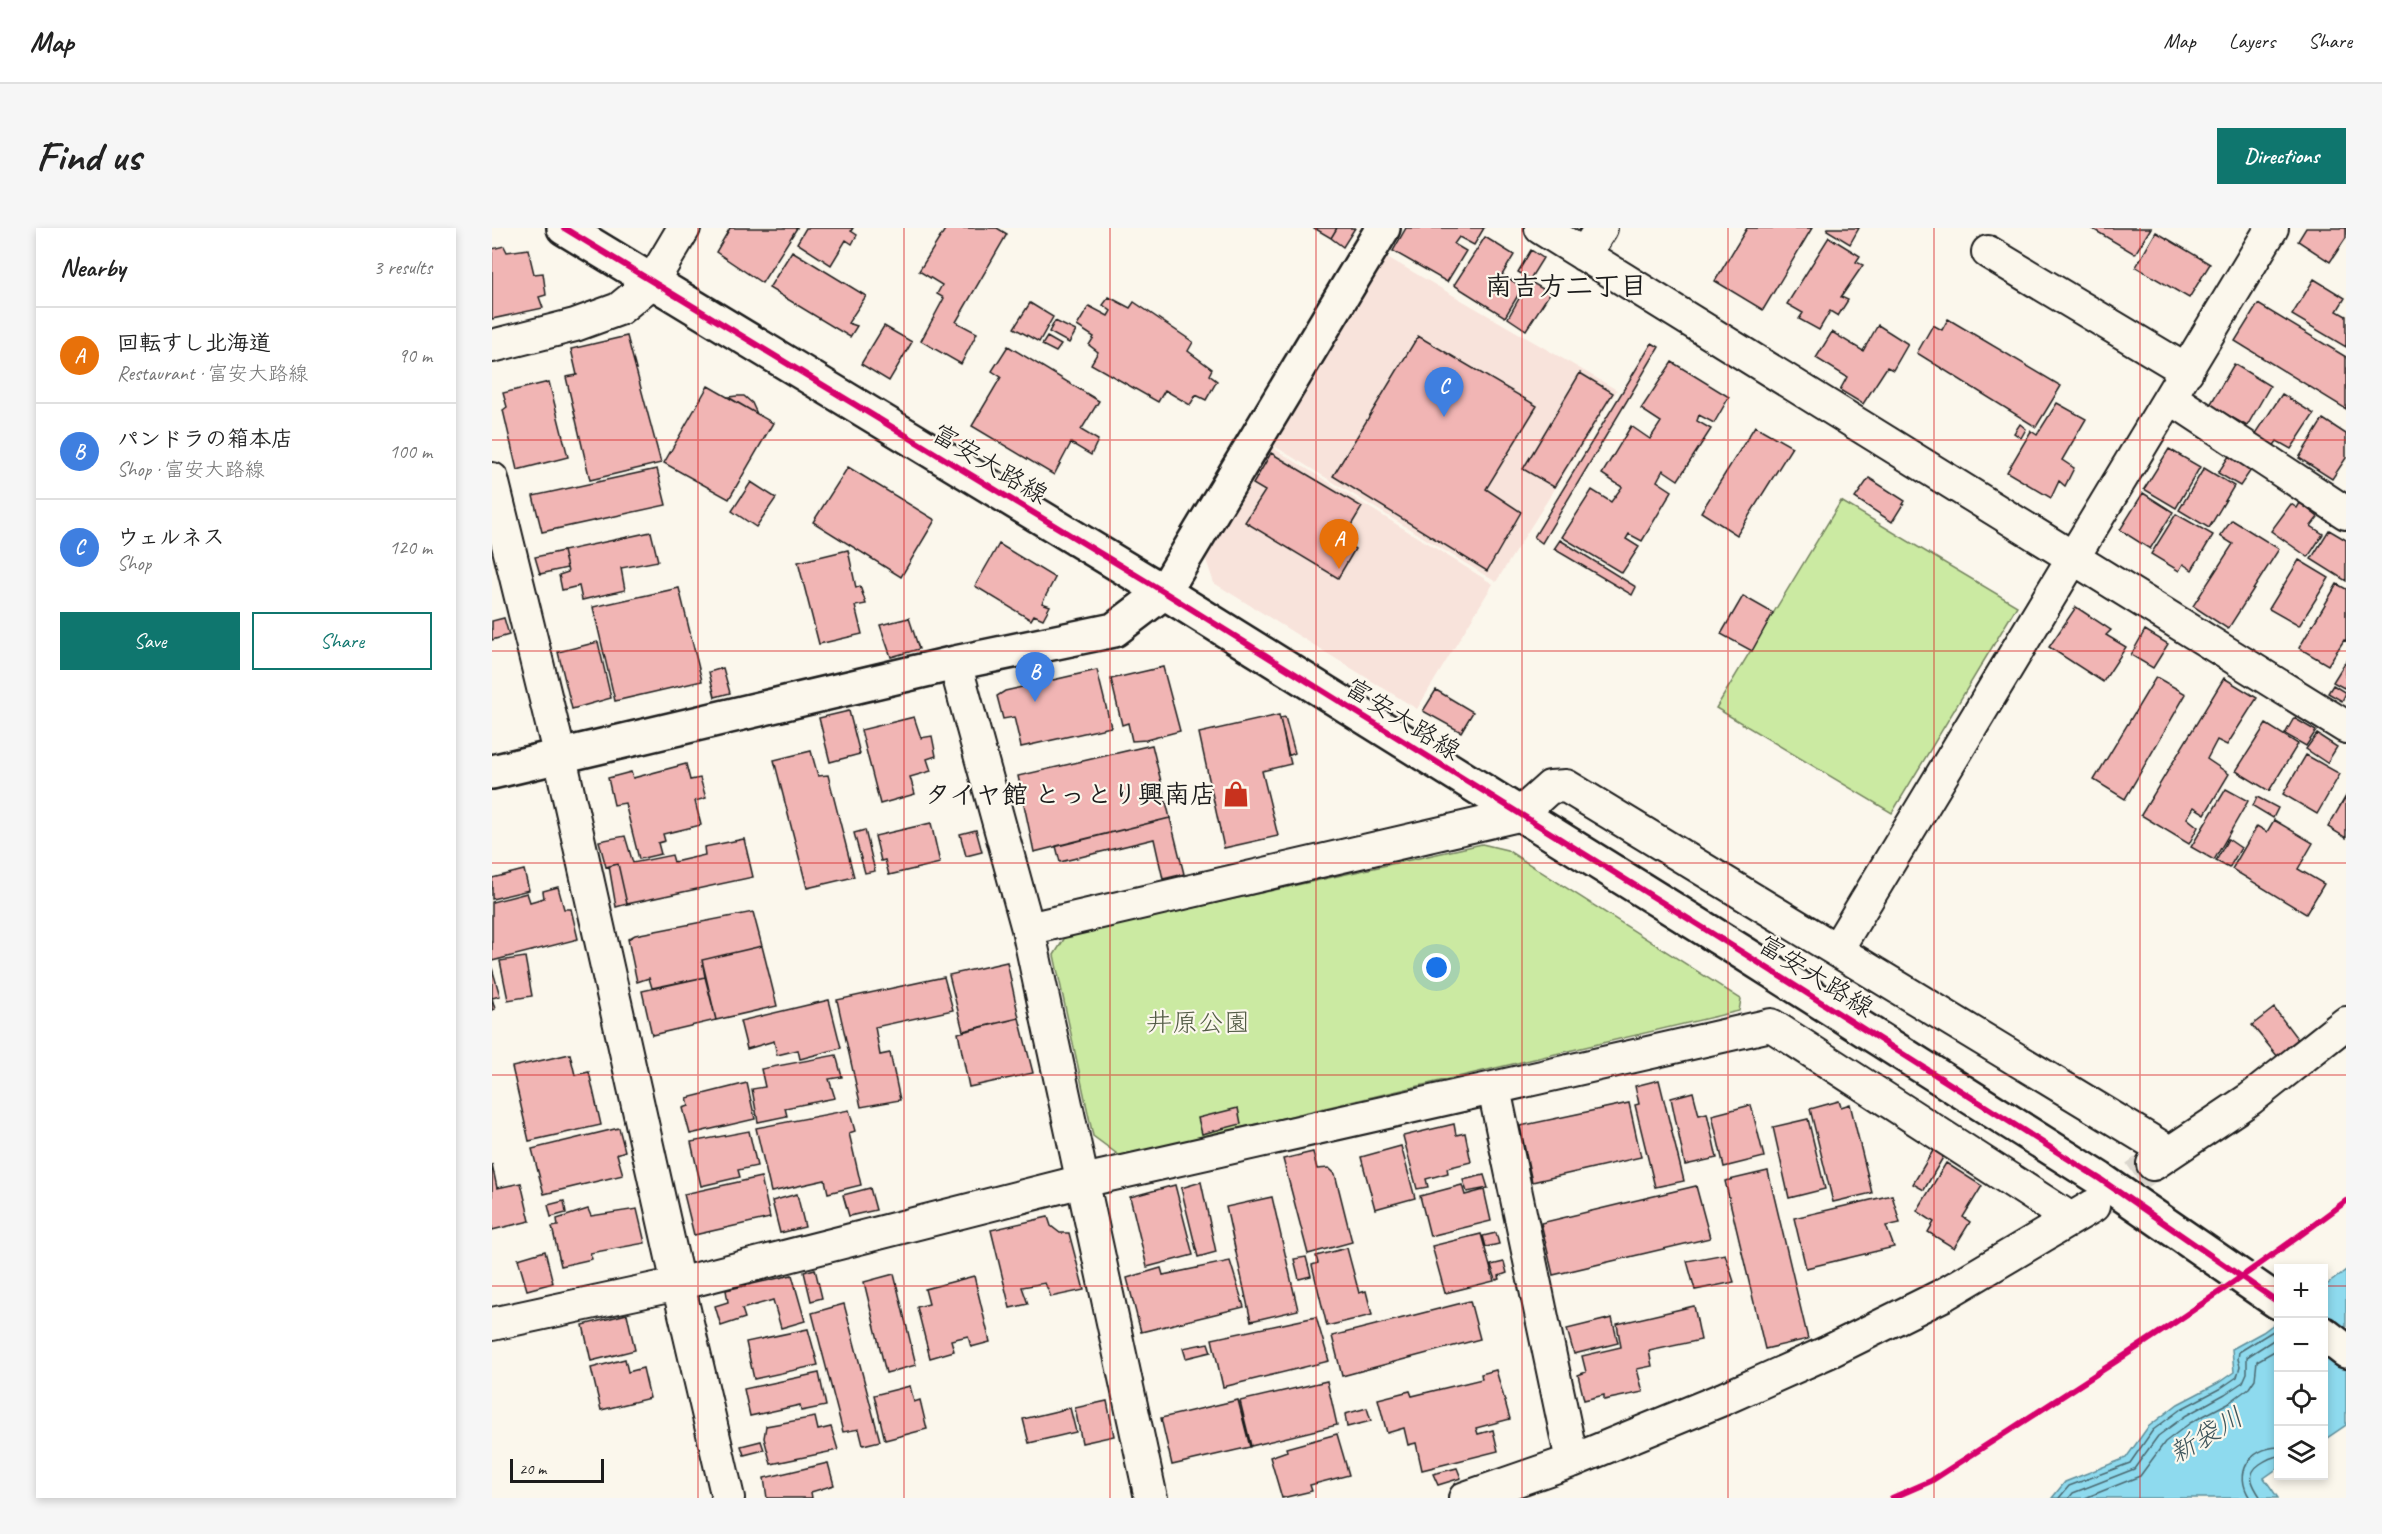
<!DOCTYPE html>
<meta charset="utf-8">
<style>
:root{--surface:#fff;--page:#f6f6f6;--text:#222;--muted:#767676;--line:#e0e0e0;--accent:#0f766e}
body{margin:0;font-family:Caveat,"Klee One",sans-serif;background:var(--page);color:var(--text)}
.controls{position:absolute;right:18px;bottom:18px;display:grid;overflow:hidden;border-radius:0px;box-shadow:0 3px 9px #0003}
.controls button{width:54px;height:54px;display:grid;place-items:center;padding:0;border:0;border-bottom:2px solid var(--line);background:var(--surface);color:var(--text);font:30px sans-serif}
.scale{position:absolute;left:18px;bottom:15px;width:94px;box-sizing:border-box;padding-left:6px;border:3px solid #1c1c1c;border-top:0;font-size:16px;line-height:21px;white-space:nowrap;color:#1c1c1c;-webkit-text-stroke:4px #fbf7ec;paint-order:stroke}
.you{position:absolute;left:945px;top:740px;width:21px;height:21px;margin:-15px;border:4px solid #fff;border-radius:50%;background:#1a73e8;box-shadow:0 0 0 9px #1a73e833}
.badge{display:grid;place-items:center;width:39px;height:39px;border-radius:50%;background:var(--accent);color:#fff;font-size:20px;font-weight:700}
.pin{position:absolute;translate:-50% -50px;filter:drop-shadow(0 2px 3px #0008)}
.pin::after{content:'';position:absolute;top:32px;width:21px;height:18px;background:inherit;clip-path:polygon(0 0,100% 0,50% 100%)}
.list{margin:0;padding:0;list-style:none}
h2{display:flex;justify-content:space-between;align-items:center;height:78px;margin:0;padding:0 24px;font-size:26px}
h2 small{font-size:20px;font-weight:400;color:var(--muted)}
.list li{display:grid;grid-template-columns:39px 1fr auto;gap:18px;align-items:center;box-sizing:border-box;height:96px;padding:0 24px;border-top:2px solid var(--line)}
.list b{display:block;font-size:22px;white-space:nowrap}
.list p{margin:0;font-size:20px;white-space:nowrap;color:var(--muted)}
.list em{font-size:20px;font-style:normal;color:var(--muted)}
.actions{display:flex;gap:12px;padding:18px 24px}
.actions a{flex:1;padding:14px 0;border:2px solid var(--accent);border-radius:0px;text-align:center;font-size:21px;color:var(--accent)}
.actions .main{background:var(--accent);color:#fff}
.icon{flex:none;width:33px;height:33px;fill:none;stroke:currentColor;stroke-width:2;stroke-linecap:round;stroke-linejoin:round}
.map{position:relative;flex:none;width:1854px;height:1270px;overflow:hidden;border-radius:0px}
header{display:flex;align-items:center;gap:36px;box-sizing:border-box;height:84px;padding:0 30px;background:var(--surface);border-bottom:2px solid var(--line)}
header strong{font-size:28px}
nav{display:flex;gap:33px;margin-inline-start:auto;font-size:21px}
.intro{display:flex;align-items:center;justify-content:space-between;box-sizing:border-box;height:144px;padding:0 36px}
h1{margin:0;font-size:42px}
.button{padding:15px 27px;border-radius:0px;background:var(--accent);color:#fff;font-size:21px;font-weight:700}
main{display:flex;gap:36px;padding:0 36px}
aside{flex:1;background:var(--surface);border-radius:0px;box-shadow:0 3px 9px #0003}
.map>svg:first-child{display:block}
.built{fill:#f8e3db}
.green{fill:#cbeaa2;stroke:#74835f;stroke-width:1.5}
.water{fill:#8edaee;stroke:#608e9a;stroke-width:1.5}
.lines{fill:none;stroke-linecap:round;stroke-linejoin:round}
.shore{stroke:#4a6870;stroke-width:1.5}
.building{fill:#f1b5b4;stroke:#1c1c1c;stroke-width:1.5}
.street-tunnel{stroke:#dad6cd;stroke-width:32;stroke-dasharray:32 16;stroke-linecap:butt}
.street-casing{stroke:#1c1c1c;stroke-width:36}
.secondary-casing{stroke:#1c1c1c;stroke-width:38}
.street{stroke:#fbf7ec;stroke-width:32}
.secondary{stroke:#fbf7ec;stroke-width:33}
.cycleway-casing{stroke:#fbf7ec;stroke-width:10}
.cycleway{stroke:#d6006c;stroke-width:6}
.grid{fill:none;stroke:#d62828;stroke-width:1.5;stroke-opacity:0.55}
.labels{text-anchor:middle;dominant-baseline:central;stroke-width:4.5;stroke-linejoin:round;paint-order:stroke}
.street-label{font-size:26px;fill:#1c1c1c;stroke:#fbf7ec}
.poi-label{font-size:26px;font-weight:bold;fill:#1c1c1c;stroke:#fbf7ec;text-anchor:end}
.park-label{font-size:26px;fill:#515a44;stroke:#fbf7ec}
.neighbourhood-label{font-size:27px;font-weight:bold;fill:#1c1c1c;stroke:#fbf7ec}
.water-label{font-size:27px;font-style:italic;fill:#3e555b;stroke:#fbf7ec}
</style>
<header>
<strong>Map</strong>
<nav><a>Map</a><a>Layers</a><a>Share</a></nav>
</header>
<div class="intro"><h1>Find us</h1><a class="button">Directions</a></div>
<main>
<aside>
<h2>Nearby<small>3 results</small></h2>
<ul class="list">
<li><span class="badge" style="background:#e8710a">A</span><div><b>回転すし北海道</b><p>Restaurant · 富安大路線</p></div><em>90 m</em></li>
<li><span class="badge" style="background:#3f7fe0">B</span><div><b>パンドラの箱本店</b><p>Shop · 富安大路線</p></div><em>100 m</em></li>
<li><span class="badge" style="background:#3f7fe0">C</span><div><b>ウェルネス</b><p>Shop</p></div><em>120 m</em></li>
</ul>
<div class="actions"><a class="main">Save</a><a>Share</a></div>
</aside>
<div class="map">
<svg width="1854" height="1270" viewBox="0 0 1854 1270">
<rect width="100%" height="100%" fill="#fbf7ec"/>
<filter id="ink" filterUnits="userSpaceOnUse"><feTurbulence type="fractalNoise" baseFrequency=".0167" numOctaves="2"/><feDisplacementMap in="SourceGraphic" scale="12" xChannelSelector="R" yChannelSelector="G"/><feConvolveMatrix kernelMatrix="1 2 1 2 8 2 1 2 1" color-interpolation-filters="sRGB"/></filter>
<g filter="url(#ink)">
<path class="built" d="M895 29 1125 162 1004 354 779 216Z
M778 218 1001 356 925 481 722 355 712 326Z"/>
<path class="green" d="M1349 273 1525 378 1400 585 1224 480Z
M990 616 1015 622 1249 771 1247 783 628 928 601 908 562 727 574 708Z"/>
<path class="water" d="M1854 1042V1197L1832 1212V1059Z
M1786 1093V1240L1772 1250 1786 1270H1560L1573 1254 1634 1230 1656 1199 1686 1176 1726 1155 1742 1144 1740 1121 1771 1104Z"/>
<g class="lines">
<path class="shore" d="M1567 1270 1577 1258 1638 1235 1661 1202 1689 1181 1729 1160 1745 1149 1748 1138 1746 1131 1747 1124 1786 1100
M1577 1270 1581 1265 1642 1241 1666 1208 1693 1188 1733 1166 1751 1154 1755 1145V1129L1786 1109
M1593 1270 1648 1248 1673 1214 1698 1195 1738 1174 1757 1160 1763 1151 1765 1133 1786 1121
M1758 1270C1741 1245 1758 1220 1786 1219
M1769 1270C1761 1258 1753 1246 1768 1236 1774 1232 1779 1229 1786 1228"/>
</g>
<path class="building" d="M238 0H305L270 55 224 24Z
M314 0H361L359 3 365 7 360 16 354 12 339 37 305 15Z
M454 0H505L515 6 464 94 485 105 469 136 429 113 452 70 445 66 450 57 427 43Z
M822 0H845L839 10Z
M845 0H863L851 19 839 10Z
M914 0H992L982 17 967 9 962 16 974 23 955 54 901 23Z
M1255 0H1320L1271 82 1223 53Z
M1336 0H1367L1358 16 1335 2Z
M1599 0H1659L1643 26Z
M1814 0H1854V10L1838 34 1806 13Z
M1664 4 1718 36 1697 70 1644 39Z
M993 9 1022 27 1010 47 1031 59 1013 89 962 57Z
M1337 9 1368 28 1364 34 1371 37 1349 69 1356 72 1346 88 1338 83 1327 102 1307 91 1311 85 1295 76Z
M12 18 15 24 36 21 42 46 51 45 54 67 47 69 51 80 0 91V21Z
M1039 22 1051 30 1038 51 1026 44Z
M300 23 374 68 356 95 365 98 358 109 277 60Z
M1822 51 1853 70 1845 83 1854 88V119L1800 87Z
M1037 53 1058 65 1034 102 1016 90Z
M617 69 638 80 642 74 701 114 696 123 720 141 717 147 725 153 714 172 704 167 698 177 673 162 666 174 599 136 606 124 597 117 602 109 585 98 597 78 616 88 619 83 611 77Z
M538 75 561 89 547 114 522 100Z
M1766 76 1854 129V181L1743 113Z
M1456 91 1569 158 1544 199 1425 125 1441 97 1450 102Z
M563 93 584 103 577 115 557 104Z
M1386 97 1416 116 1401 142 1395 139 1371 176 1348 162 1355 149 1324 130 1340 104 1371 123Z
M392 98 420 114 397 153 369 136Z
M135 108 169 235 98 252 74 149 85 147 79 121Z
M926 108 1045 178 994 261 1029 284 995 343 841 248Z
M555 109 569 117 564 124 550 117Z
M1160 115 1167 119 1050 315 1042 309Z
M516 118 607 173 589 202 606 212 599 227 579 215 562 247 480 198 509 149 500 143Z
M1180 134 1237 169 1222 195 1207 187 1205 193 1219 201 1186 252 1171 242 1165 253 1180 263 1150 313 1137 306 1134 311 1147 319 1130 345 1070 309 1100 262 1119 274 1130 259 1110 246 1139 198 1158 211 1169 194 1149 181Z
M1742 136 1778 158 1755 198 1718 177Z
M1088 145 1121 165 1062 259 1031 241Z
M57 154 76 229 25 242 11 182 15 179 11 165Z
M216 158 281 195 237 271 172 235Z
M1790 166 1822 186 1799 221 1785 213 1781 219 1763 207Z
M245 168H252L260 175 265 186 236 169Z
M1565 175 1594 191 1570 232 1582 240 1573 258 1567 253 1559 270 1515 244 1539 203 1545 207Z
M1831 191 1854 206V230L1840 251 1807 230Z
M1528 196 1534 201 1529 210 1522 205Z
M1263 198 1300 219 1245 307 1209 284Z
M1677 221 1708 239 1684 280 1652 261Z
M779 225 870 279 850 312 863 321 846 350 753 294 773 263 761 256Z
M1737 228 1759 242 1748 258 1726 245Z
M356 239 443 292 409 349 321 294Z
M1712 240 1742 258 1717 300 1687 282Z
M165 241 174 277 50 304 41 268Z
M1377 250 1413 273 1400 294 1363 270Z
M259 254 284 270 264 299 240 283Z
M1651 265 1681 284 1658 321 1628 302Z
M1808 275 1826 289 1819 298 1831 306 1816 329 1779 303 1799 276 1805 280Z
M1684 286 1721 307 1700 342 1691 336 1687 343 1659 326Z
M1740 292 1787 321 1736 401 1701 378 1741 316 1728 308Z
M1837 302 1854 312V353L1819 331Z
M159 304 166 333 129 340 133 362 90 372 87 358 70 362 67 347 76 344 71 323Z
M1068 312 1144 359 1140 367 1062 321Z
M507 316 563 350 550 375 558 378 551 391 542 387 539 392 483 358Z
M356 322 364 360 368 358 374 376 363 378 370 406 327 416 306 334Z
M71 323 75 340 48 346 43 329Z
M1807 332 1837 350 1807 398 1777 381Z
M1845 356 1854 361V413L1852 412 1836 437 1807 420Z
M187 360 210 453 123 473 101 379Z
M1251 368 1281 385 1260 423 1229 406Z
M1584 379 1619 402 1614 407 1634 419 1611 454 1557 419Z
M12 390 17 407 0 412V393Z
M417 390 427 421 399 429 388 397Z
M1653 402 1676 416 1661 440 1639 427Z
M106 414 119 470 80 481 66 424Z
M1854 433V457L1852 460 1841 454Z
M671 439 688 503 654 512 640 513 636 495 630 497 619 451Z
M231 440 238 465 223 469 217 444Z
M605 442 619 499 529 519 522 489 511 491 505 468 513 463Z
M1664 449 1694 466 1633 571 1602 552Z
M1732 450 1765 470 1735 517 1725 512 1715 531 1737 546 1713 586 1702 579 1695 590 1706 599 1697 616 1649 587Z
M1841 457 1854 465 1850 473 1836 465Z
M944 462 981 484 969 504 931 483Z
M357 483 368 526 338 534 327 490Z
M787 487 799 536 770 543 786 608 732 620 707 505Z
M422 489 429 510 440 508 444 528 435 531 439 543 418 549 423 566 388 576 369 502Z
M793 489 803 525 796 528 788 490Z
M1802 490 1824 503 1814 518 1793 506Z
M1774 496 1806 516 1777 563 1744 543Z
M1825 506 1845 519 1835 535 1814 521Z
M660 517 678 590 542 624 526 548Z
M319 523 326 548 336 547 362 649 315 660 282 532Z
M1814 527 1848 546 1825 586 1791 566Z
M194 536 198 552 208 550 214 570 203 573 209 597 171 606 173 613 166 615 169 626 147 631 133 575 122 577 116 550 139 544 141 550Z
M1734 561 1756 573 1722 632 1699 619Z
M1854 568V610L1836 599Z
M1765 569 1786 580 1781 590 1761 578Z
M678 590 692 646 671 651 662 611 568 634 564 618Z
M1782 592 1821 615 1806 641 1832 656 1814 686 1740 641 1765 598 1775 604Z
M439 595 448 635 397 647 393 632 389 633 383 608Z
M373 602 383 643 373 645 362 605Z
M484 602 490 624 474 628 468 606Z
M133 608 141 635 180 627 182 634 213 627 212 619 252 611 261 649 135 676 126 636 114 639 107 613Z
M1736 611 1749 620 1737 640 1724 633Z
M126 636 135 676 124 679 117 638Z
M32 642 37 662 0 671V650Z
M66 659 72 681H79L86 711 0 733V674L35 665 38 674 52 670 51 663Z
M261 684 270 718 210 732 213 749 160 760 157 750 145 754 136 711 143 707Z
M270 718 285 778 224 792 210 732Z
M33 729 40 768 16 772 8 733Z
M515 734 527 790 471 803 457 747Z
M0 740 8 768 0 770 3 781 0 782Z
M213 749 224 792 160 807 150 763Z
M452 749 461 782 383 799 388 827 398 825 408 872 369 879 345 772Z
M337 772 349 820 308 831 306 822 285 827 282 813 255 821 248 793Z
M1782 780 1807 813 1786 829 1760 797Z
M527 790 541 845 477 859 466 805Z
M78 826 83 847 97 844 109 897 37 913 20 839Z
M344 827 350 849 337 851 343 870 293 880 295 888 266 894 260 861 273 859 269 841Z
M1167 852 1192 953 1163 959 1143 877 1147 876 1143 858Z
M255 855 263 891 198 906 191 880 197 878 195 870Z
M1201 864 1207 887 1215 885 1225 930 1193 937 1179 870Z
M1347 873 1349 879 1358 876 1380 965 1341 974 1318 881Z
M1137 875 1149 929 1040 954 1028 898Z
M1259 877 1272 929 1232 939 1220 887Z
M746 880 749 896 710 906 706 890Z
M357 882 363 903 357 905 369 957 336 965 333 952 279 964 264 900Z
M1316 891 1333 961 1297 970 1281 899Z
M962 896 964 907 973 905 979 934 955 940 956 945 934 951 936 959 925 961 911 908Z
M127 900 133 923 125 926 131 947 52 966 40 921Z
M257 903 265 938 246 942 248 949 209 958 199 914Z
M909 918 923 970 883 981 869 929Z
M1442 921 1453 926 1432 962 1421 956Z
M821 924 825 941 837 940 843 946 860 1014 816 1026 791 931Z
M1454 935 1490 958 1471 989 1478 994 1462 1020 1436 1004 1442 994 1425 983Z
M0 936 5 960 29 955 38 993 0 1002Z
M1276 943 1316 1111 1273 1121 1233 953Z
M992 947 996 960 975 964 971 952Z
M269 949 278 990 202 1007 192 966Z
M709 954 724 1024 706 1029 689 960Z
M683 957 701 1027 655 1039 638 969Z
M970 957 973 967 992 962 999 993 938 1008 928 968Z
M1204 958 1218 1010 1061 1047 1049 995Z
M378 960 384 982 357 988 351 967Z
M305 966 313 999 288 1005 280 973Z
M1400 967 1408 995 1394 998 1402 1019 1314 1040 1302 990Z
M780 969 806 1082 759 1093 734 979Z
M72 973 74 985 59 989 56 977Z
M96 981 99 988 145 981 153 1015 98 1025 100 1031 69 1038 60 999 66 998 65 991Z
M556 989 559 998 568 1005H577L592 1062 559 1069 553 1055 530 1059 536 1076 518 1080 499 1002Z
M1004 1005 1007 1016 994 1019 991 1008Z
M989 1006 1002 1053 953 1065 940 1018Z
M855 1020 867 1065 874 1063 880 1087 835 1098 820 1037 826 1035 824 1028Z
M53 1023 61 1055 35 1062 26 1031Z
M1233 1026 1242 1054 1203 1062 1195 1033Z
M814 1029 819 1048 807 1051 802 1031Z
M738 1033 752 1079 649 1104 635 1050 669 1040 671 1047Z
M1012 1034 1015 1045 1007 1048 1008 1051 1004 1052 999 1037Z
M323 1041 330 1070 319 1073 312 1044Z
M402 1046 424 1137 394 1145 372 1054Z
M300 1047 313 1093 289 1100 281 1072 250 1081 253 1090 229 1098 223 1078 236 1074 234 1062Z
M482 1048 498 1114 479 1119 476 1108 459 1112 462 1123 438 1130 425 1079 437 1076 433 1061Z
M978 1073 988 1111 850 1148 840 1108Z
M352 1076 388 1213 371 1217 367 1201 351 1204 320 1085Z
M1202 1078 1209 1112 1157 1123 1160 1138 1145 1141 1151 1164 1112 1172V1167L1092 1172 1086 1147 1094 1144 1090 1128 1129 1119 1125 1096Z
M135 1086 143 1122 99 1133 91 1097Z
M824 1089 837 1133 731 1159 720 1111Z
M1120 1090 1126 1115 1082 1126 1075 1101Z
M316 1101 326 1137 262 1151 254 1114Z
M716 1115 719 1124 694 1130 691 1120Z
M133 1131 136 1144 151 1140 158 1170 109 1182 99 1140Z
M1004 1142 1018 1191 984 1200 986 1206 1001 1202 1006 1223 930 1242 924 1215 916 1217 912 1200 895 1205 886 1171 918 1163 920 1168 990 1151 989 1146Z
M327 1145 334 1178 309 1183 308 1177 258 1188 252 1161Z
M835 1153 845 1197 759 1218 748 1173Z
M418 1158 422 1174 428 1172 435 1201 393 1212 382 1167Z
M746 1172 758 1219 680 1237 669 1190Z
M615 1173 622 1208 590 1215 583 1180Z
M578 1180 584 1204 537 1215 531 1191Z
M875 1180 879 1193 855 1199 853 1186Z
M323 1189 326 1202 339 1199 346 1222 279 1236 272 1210 274 1198Z
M845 1206 857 1247 818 1257 820 1263 790 1270 778 1229 795 1223 794 1220Z
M269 1213 272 1222 252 1227 249 1218Z
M336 1235 342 1257 319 1264 320 1270H275L272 1250Z
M965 1240 969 1250 946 1257 941 1246Z"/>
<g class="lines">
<path class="street-tunnel" d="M1604 976 1660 937"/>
<g class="street-casing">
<path id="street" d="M1049 0 1854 499
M1496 24 1695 143
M1092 27 1109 0
M0 118 83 97 127 81 160 54 192 0
M1679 170 1854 285
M0 251 68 529 186 1056 236 1270
M463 435 536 701 659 1270
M536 701 1027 587 1058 559 1074 558 1677 924
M1345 721 1780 0
M1002 861 1080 1233
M1661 936 1758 871 1854 795
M0 1096 186 1056 591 953 1279 797 1579 991
M973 1270 1080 1233 1231 1171 1336 1124 1451 1067 1601 978"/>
</g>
<g class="secondary-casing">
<path id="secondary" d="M72 0 672 364 1253 726 1608 951 1786 1074
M0 544 463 435 622 402 672 364 891 0
M1832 1106 1854 1123"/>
</g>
<use href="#street" class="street"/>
<use href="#secondary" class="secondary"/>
<g class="cycleway-casing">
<path id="cycleway" d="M72 0 672 364 1253 726 1608 951 1786 1074
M1400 1270 1439 1253C1579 1162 1721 1074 1854 973"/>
</g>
<use href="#cycleway" class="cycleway"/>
</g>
</g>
<path class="grid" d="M206 0V1270M412 0V1270M618 0V1270M824 0V1270M1030 0V1270M1236 0V1270M1442 0V1270M1648 0V1270M0 212H1854M0 423H1854M0 635H1854M0 847H1854M0 1058H1786M1832 1058H1854"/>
<defs>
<g id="shop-bare" transform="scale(2.07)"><path d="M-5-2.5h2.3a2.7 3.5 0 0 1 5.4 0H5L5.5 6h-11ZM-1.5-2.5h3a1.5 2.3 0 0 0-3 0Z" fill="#c8321e" stroke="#fbf7ec" stroke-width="2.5" paint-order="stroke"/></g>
</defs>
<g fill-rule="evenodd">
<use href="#shop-bare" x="744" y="566"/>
</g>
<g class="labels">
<g class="street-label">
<text transform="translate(498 236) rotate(31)">富安大路線</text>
<text transform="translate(911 491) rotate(32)">富安大路線</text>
<text transform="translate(1324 748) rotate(32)">富安大路線</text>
</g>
<g class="poi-label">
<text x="724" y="566">タイヤ館 とっとり興南店</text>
</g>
<g class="park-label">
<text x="706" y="794">井原公園</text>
</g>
<g class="neighbourhood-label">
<text x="1074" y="58">南吉方二丁目</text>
</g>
<g class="water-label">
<text transform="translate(1714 1207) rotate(-31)">新袋川</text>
</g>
</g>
</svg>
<div class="controls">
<button>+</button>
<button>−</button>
<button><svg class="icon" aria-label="locate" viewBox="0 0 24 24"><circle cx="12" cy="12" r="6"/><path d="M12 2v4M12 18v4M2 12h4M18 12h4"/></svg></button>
<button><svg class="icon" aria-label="layers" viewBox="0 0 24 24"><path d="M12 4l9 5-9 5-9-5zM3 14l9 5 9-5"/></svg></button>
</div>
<div class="scale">20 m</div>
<div class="you"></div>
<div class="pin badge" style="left:847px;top:341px;background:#e8710a">A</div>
<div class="pin badge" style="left:543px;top:474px;background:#3f7fe0">B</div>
<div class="pin badge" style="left:952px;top:189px;background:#3f7fe0">C</div>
</div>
</main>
